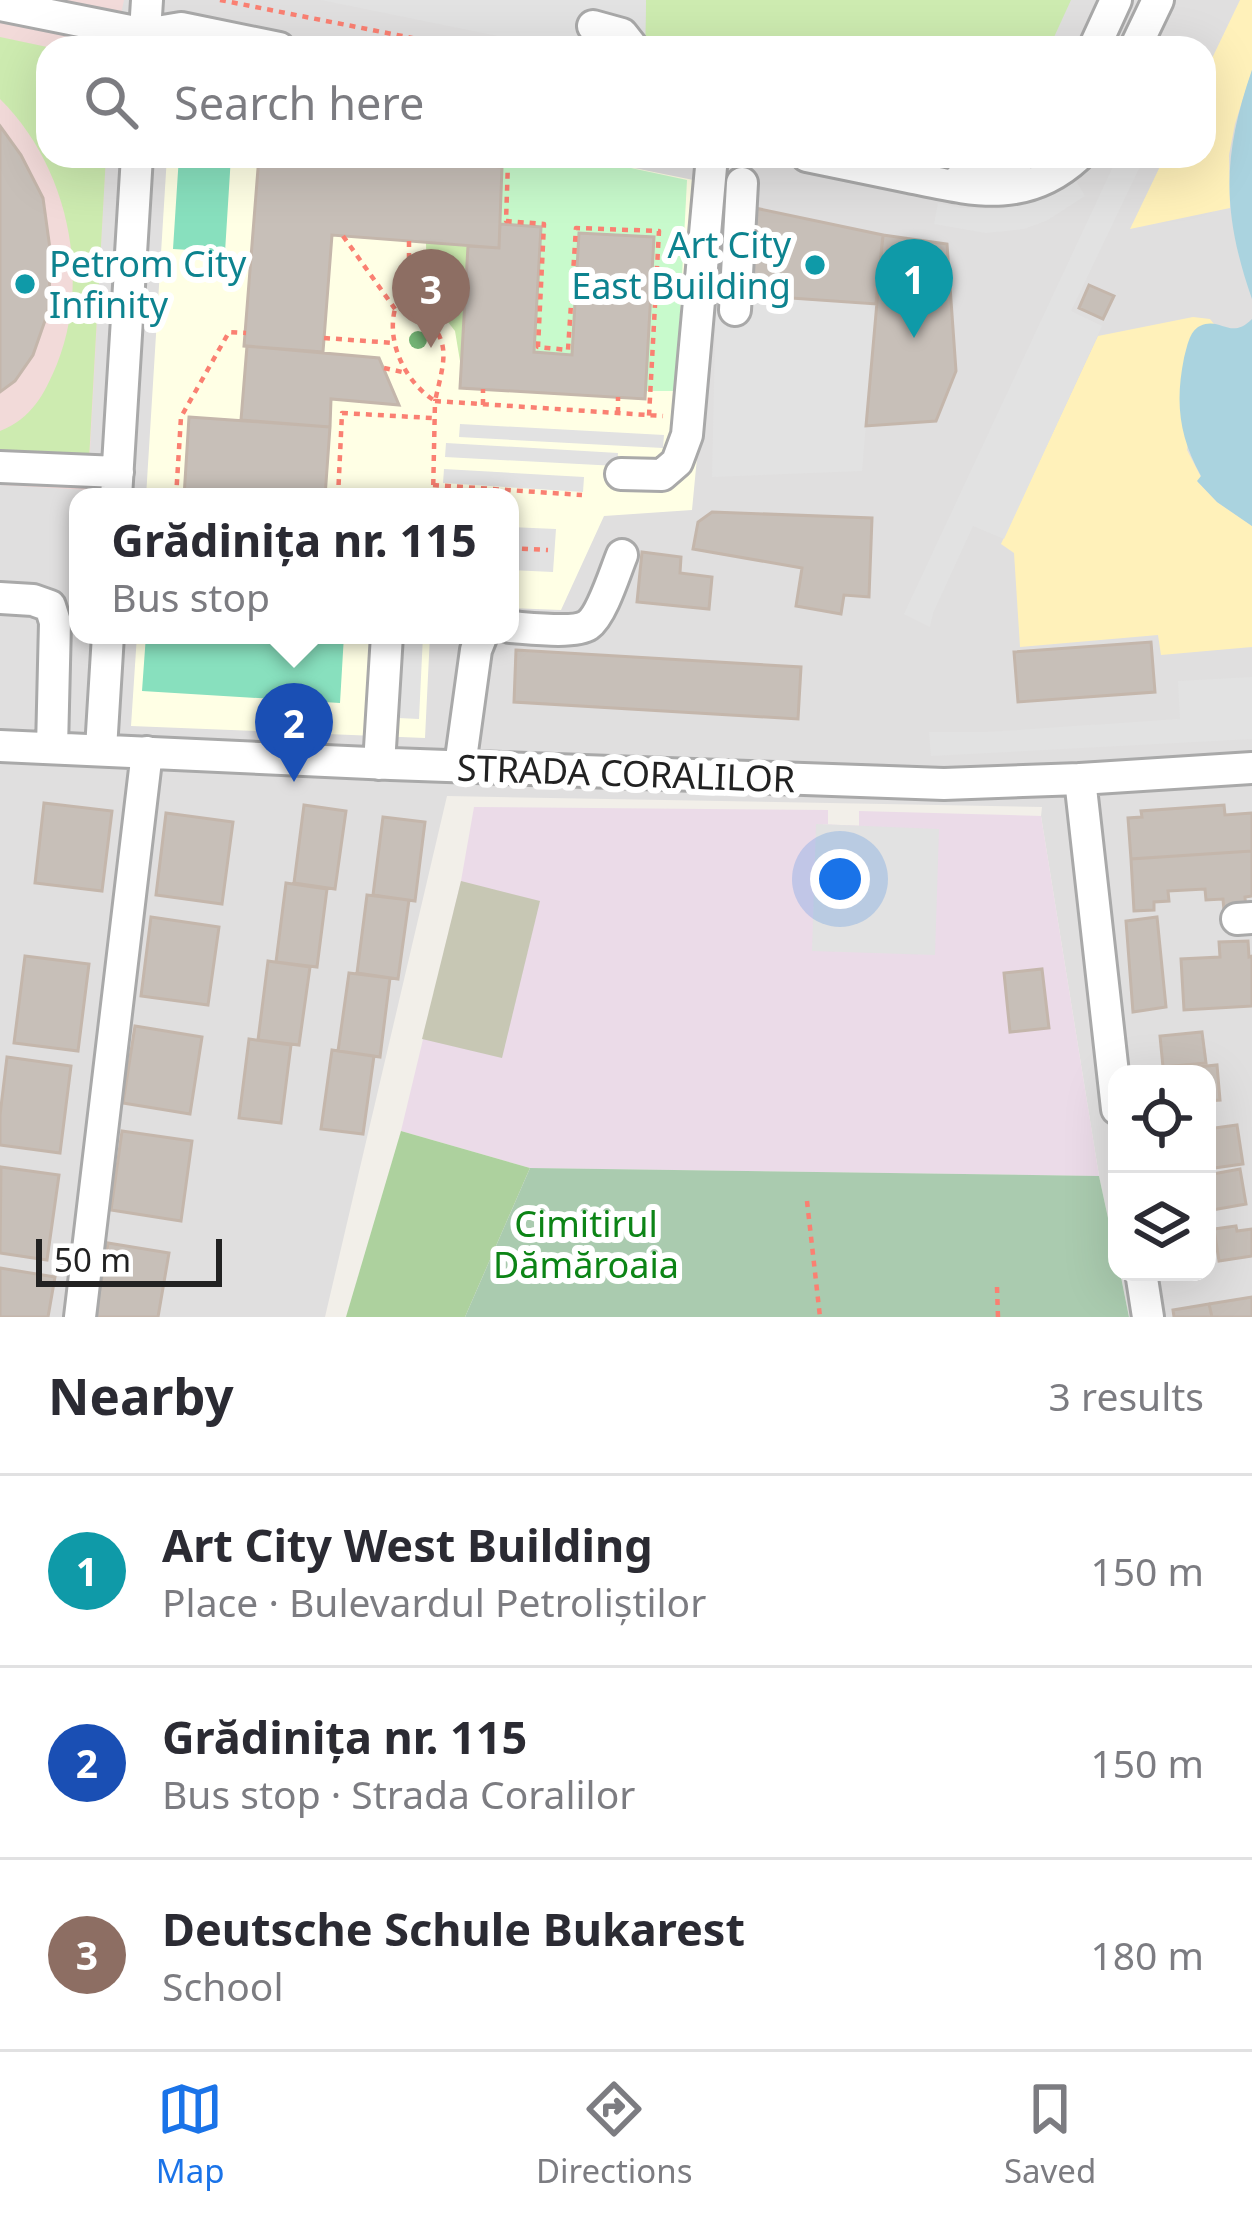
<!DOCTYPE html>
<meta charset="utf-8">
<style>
:root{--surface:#fff;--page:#f2f2f3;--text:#2b2b33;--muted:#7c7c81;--line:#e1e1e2;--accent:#1a73e8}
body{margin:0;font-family:"Noto Sans",sans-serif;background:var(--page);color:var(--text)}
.controls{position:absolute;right:36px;bottom:36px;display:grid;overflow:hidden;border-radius:24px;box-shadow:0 12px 48px #0002}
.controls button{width:108px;height:108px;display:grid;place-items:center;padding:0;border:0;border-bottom:3px solid var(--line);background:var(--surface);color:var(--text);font:60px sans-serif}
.scale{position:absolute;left:36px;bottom:30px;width:186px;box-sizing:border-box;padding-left:12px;border:6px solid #222;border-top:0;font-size:33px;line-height:42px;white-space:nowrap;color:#222;-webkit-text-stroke:9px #fff;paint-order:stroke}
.you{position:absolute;left:840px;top:879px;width:42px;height:42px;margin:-30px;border:9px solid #fff;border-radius:50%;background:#1a73e8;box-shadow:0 0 0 18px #1a73e833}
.badge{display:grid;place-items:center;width:78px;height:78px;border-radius:50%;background:var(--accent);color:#fff;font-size:39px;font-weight:700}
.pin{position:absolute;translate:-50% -99px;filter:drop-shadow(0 3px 6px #0008)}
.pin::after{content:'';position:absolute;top:63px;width:42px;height:36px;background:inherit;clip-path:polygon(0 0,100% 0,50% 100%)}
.popup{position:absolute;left:69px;top:488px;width:450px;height:156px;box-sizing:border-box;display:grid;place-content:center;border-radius:24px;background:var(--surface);filter:drop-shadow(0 3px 9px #0005);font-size:39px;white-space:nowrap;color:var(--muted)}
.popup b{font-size:45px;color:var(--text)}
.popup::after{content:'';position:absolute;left:50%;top:100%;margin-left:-24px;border:24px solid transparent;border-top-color:var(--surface)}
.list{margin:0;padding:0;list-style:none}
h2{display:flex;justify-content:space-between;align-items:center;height:156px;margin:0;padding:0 48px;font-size:51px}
h2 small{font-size:39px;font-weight:400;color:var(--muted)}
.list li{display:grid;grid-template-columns:78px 1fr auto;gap:36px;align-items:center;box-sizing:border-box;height:192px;padding:0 48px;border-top:3px solid var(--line)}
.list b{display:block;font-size:45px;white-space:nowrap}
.list p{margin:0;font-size:39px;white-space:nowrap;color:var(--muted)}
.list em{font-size:39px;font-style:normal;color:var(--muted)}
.icon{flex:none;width:66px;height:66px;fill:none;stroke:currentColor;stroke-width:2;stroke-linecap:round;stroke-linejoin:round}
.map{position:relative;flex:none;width:1252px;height:1317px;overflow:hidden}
.search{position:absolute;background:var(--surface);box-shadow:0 12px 48px #0002;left:36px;right:36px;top:36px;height:132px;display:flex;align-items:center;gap:30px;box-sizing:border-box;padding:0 42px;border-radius:36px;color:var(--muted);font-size:45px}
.sheet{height:732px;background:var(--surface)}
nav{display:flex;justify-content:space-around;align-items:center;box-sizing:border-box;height:168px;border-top:3px solid var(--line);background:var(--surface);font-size:33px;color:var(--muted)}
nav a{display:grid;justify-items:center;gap:6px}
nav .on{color:var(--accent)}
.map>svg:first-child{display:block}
.residential{fill:#e0dfdf;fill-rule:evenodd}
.commercial{fill:#f2dad9}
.industrial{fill:#ebdbe8}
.education{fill:#ffffe5}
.construction{fill:#c7c7b4}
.grass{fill:#cdebb0}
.forest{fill:#add19e}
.sand{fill:#fff1ba}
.cemetery{fill:#aacbaf}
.park{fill:#c8facc}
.pitch{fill:#88e0be}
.parking{fill:#e2e2e2}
.water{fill:#aad3df}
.building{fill:#c7bfb8;stroke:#c4b6ab;stroke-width:3}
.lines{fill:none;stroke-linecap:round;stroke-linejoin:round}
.minor-casing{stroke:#a9a9a9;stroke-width:36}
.path{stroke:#fa8072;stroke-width:4.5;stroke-dasharray:6 6;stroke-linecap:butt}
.minor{stroke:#fff;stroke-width:30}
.tree{fill:#74b475}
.culture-dot{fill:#0f9aa8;stroke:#fff;stroke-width:4.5}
.labels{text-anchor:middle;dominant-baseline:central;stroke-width:12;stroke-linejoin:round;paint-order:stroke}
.culture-label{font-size:36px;fill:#0d838f;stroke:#fff;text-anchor:end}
.street-label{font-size:36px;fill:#222;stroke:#fff}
.park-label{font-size:36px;fill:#0c8416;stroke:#fff}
</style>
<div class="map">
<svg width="1252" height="1317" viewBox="0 0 1252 1317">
<rect width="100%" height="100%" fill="#f2efe9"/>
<path class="residential" d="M0 0H1252V1317H1129L1120 1272H1207V1074H1117V1260L1099 1176 1041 816 1042 807 447 796 325 1317H0ZM48 48H1204V156H48ZM78 497H510V635H78Z"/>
<path class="commercial" d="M0 0H124L114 48H48V156H106L88 490 0 485Z"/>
<path class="industrial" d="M474 807 828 810V824H817L939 829 859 826V811L1041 816 1099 1176 530 1168 401 1131 461 881Z"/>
<path class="education" d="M167 156H575L723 186 692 510 604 516 561 610 510 608V497H146Z
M137 635H430L425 738 131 726Z"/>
<path class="construction" d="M461 881 540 901 502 1058 422 1039Z"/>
<path class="grass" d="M646 0H1071L1049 48H645Z
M0 37 52 48H48V156H106L89 460 0 456V431C32 418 44 395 57 364 92 276 67 165 0 99Z
M426 243 468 246 461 367 455 331 427 295Z"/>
<path class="forest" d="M401 1131 530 1168 465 1317H346Z"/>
<path class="sand" d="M1240 0H1252V70L1235 124 1229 155 1230 208 1130 229 1165 156H1204V75Z
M1193 317 1210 319 1214 324H1206L1187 450 1201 477 1198 482 1217 502 1252 526V647L1161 655 1158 635 1020 647 1014 553 1001 544 1098 336Z"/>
<path class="cemetery" d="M530 1168 1099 1176 1117 1260V1272H1120L1129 1317H465Z"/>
<path class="park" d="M358 156H575L687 180 676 391H645L572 355 534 352 541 227 500 224 502 168Z"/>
<path class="pitch" d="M179 156H231L225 252 173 249Z
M146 635H344L340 703 142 691Z"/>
<path class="parking" d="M321 0H646L645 48H556Z
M1118 156H1145L1071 311 1102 326 1004 539 973 526 933 613 930 627 904 614Z
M1073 176 1085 196 1046 221 1024 229 986 233 934 224 938 203 961 208 1001 209 1024 204 1048 193Z
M716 294 876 304 862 471 712 477Z
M460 424 664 435 663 448 459 437Z
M446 443 618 453 617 466 445 457Z
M444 469 584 477 583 492 443 483Z
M510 527 556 529 553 572 510 570Z
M402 635H423L419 719 398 718Z
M1252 677V739L931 756 929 732H987L1180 719 1178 681Z
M816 824 939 829 935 955 812 951Z"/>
<path class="water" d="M1252 70V299C1222 213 1222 156 1252 70Z
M1252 319V526L1217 502 1197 481 1201 476C1179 436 1175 403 1184 358 1187 348 1189 331 1200 326 1221 316 1230 341 1252 319Z"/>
<path class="building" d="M0 126 21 155 43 198 51 256 48 312 33 355 15 381 0 392Z
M259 156H358L502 167 499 248 332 235 323 352 244 346Z
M755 208 883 235 876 304 748 295Z
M500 224 541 227 534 352 572 355 579 233 654 237 645 399 460 388 468 246 499 248Z
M883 235 947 244 956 371 936 421 866 426Z
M1089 285 1114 296 1103 319 1079 308Z
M247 346 379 358 399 405 331 399 330 427 241 420Z
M189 417 330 427 325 497H184Z
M712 512 872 518 869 597 844 595 841 614 796 606 802 568 693 549 698 522Z
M642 552 681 557 680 573 712 577 709 609 637 602Z
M1151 642 1155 692 1018 702 1014 652Z
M516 650 801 667 798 719 514 702Z
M44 803 112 811 102 891 35 883Z
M304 805 346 811 335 889 294 883Z
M1224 805 1225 815 1252 813V851L1131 859 1128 818 1142 817 1141 811Z
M166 813 233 822 222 904 156 895Z
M383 817 425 822 415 901 373 895Z
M1252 851V896L1245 897 1246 910 1224 911 1223 899 1206 900 1205 889 1168 891 1169 901 1154 902V910L1134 911 1131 859Z
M286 883 327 889 317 967 276 962Z
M367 895 409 900 398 979 357 973Z
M151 917 219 927 208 1005 141 996Z
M1157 917 1166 1007 1133 1012 1126 921Z
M1248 941 1249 957 1252 956V1006L1184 1010 1181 959 1220 957 1219 942Z
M25 956 89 964 78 1051 14 1043Z
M268 961 310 967 299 1045 258 1040Z
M1042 969 1049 1028 1010 1032 1004 973Z
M349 973 390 978 380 1057 338 1051Z
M135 1026 202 1037 190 1114 123 1103Z
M1202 1032 1206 1063 1163 1067 1160 1036Z
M249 1039 291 1045 281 1123 239 1118Z
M332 1050 374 1056 363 1134 321 1129Z
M7 1057 71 1066 60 1153 0 1145V1115Z
M1217 1065 1220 1100 1207 1101V1074H1157V1071Z
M1237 1125 1243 1164 1207 1169V1129Z
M122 1131 192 1141 181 1221 111 1210Z
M1 1167 59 1175 47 1260 0 1253Z
M1240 1169 1246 1204 1207 1211V1175Z
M1236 1226 1237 1231 1252 1229V1256L1219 1261 1214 1229Z
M108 1243 169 1253 158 1317H95Z
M0 1268 55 1277 48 1317H0Z
M1252 1297V1317H1212L1209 1304Z
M1209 1304 1212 1317H1174L1173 1310Z"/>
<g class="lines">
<g class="minor-casing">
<path id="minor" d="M0 5 145 34 181 28 279 48
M593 26 622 34 633 48
M144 48 147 0
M1094 48 1116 0
M1135 48 1158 0
M807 156C841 163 875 170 909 177 972 190 1025 205 1078 156
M960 179 987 174 1022 156
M735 310 742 183
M0 467 118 472
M621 474 662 475 677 462 687 435 712 156
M116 497 137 156
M0 598 33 600 50 606 55 622 52 748
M510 627C527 628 575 634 588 625 602 615 615 572 622 555
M0 746 391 764 944 784 1080 779 1252 768
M101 749 108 635
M379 764 387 635
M460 766 476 650 482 635
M1080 779 1117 1109
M1237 919 1252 918
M1141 1272 1148 1317
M80 1317 147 752"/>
</g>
<path class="path" d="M220 0 463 48
M435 156 508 162 506 221 544 224 538 347 568 350 576 228 659 231 649 416
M343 236 395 309
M409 241V309
M413 308C454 338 445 357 435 401 406 383 386 343 395 309Z
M324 338 394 343
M384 368 407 373
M483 405V389
M618 413V397
M433 485 582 495
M176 497 181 417 229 332 246 333
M338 497 342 413 432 418
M433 497 435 401 663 416
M510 548 548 550
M807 1201 820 1317
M997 1287 998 1317"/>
<use href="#minor" class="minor"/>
</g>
<circle class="tree" cx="418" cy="340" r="9"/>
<g class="culture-dot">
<circle cx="815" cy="265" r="12"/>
<circle cx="25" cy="284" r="12"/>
</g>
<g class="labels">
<g class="culture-label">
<text x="791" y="244">Art City<tspan x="791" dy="41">East Building</tspan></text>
<text x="49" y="263" text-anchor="start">Petrom City<tspan x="49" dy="41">Infinity</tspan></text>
</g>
<g class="street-label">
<text transform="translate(626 773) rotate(2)">STRADA CORALILOR</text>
</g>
<g class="park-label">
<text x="586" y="1223">Cimitirul<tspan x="586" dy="41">Dămăroaia</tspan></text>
</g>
</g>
</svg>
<div class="controls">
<button><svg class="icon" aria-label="locate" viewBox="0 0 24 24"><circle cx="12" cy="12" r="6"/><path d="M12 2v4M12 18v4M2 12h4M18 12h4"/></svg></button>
<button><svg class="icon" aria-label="layers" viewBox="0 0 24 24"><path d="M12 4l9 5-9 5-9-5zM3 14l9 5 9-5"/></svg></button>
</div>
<div class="scale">50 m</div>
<div class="you"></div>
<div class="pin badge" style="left:914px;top:338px;background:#0f9aa8">1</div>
<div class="pin badge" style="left:294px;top:782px;background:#1a4fb4">2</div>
<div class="popup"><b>Grădinița nr. 115</b>Bus stop</div>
<div class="pin badge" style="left:431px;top:348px;background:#8d6e63">3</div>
<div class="search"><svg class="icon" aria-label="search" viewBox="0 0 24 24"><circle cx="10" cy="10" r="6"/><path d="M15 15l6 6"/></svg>Search here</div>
</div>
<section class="sheet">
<h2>Nearby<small>3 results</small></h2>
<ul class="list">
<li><span class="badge" style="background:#0f9aa8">1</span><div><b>Art City West Building</b><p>Place · Bulevardul Petroliștilor</p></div><em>150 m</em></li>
<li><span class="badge" style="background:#1a4fb4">2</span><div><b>Grădinița nr. 115</b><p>Bus stop · Strada Coralilor</p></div><em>150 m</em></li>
<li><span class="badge" style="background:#8d6e63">3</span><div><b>Deutsche Schule Bukarest</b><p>School</p></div><em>180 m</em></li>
</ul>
</section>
<nav>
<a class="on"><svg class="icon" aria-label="map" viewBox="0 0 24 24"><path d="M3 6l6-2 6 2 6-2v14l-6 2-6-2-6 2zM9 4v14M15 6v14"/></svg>Map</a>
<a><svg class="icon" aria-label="directions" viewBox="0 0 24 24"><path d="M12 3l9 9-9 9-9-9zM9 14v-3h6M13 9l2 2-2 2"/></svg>Directions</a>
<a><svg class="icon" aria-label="saved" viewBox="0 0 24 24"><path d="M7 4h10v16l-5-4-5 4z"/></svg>Saved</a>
</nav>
